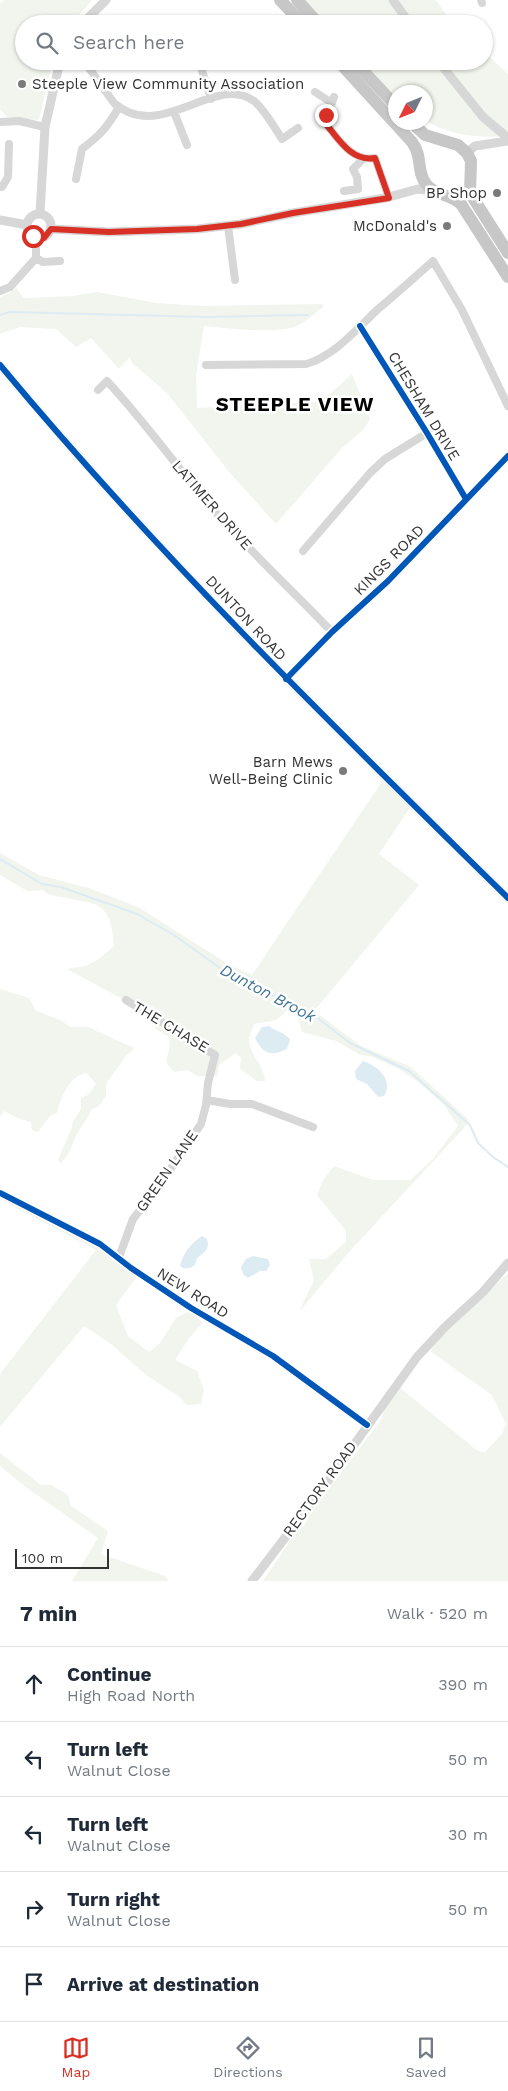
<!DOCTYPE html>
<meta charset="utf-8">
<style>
:root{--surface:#fff;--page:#f6f6f7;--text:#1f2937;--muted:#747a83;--line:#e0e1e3;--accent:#d93025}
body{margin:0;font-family:"Work Sans",sans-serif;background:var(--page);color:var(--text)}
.compass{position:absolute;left:388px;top:85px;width:45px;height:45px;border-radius:50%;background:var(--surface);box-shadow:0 1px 4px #0004;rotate:227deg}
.scale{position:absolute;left:15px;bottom:12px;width:94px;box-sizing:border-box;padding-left:5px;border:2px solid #333;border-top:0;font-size:14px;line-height:18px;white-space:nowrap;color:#333;-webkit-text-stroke:4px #fff;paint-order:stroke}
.stop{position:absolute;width:15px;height:15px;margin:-11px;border:4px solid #d93025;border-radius:50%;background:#fff}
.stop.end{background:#d93025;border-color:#fff;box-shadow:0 1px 5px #0008}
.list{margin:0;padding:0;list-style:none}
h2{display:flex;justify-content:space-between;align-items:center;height:65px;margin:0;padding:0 20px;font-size:21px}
h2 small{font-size:16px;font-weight:400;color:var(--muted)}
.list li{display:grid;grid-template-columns:32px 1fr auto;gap:15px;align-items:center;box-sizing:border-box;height:75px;padding:0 20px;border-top:1px solid var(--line)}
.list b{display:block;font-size:19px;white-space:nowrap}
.list p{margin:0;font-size:16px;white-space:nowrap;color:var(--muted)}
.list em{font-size:16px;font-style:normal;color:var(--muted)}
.icon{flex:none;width:28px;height:28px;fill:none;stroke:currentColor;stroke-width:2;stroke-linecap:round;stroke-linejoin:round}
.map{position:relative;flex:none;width:508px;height:1581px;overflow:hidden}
.search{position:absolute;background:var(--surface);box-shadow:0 1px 4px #0004;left:15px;right:15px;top:15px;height:55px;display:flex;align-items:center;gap:12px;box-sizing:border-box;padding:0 18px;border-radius:28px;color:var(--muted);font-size:19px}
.sheet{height:440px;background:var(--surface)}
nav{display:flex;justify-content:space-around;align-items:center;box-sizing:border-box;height:70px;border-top:1px solid var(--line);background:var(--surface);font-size:14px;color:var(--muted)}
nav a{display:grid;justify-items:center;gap:2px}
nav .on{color:var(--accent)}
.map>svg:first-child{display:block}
.green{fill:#f1f5ed}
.water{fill:#ddebf3}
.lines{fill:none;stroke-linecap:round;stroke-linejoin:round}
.stream{stroke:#ddebf3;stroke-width:2}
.minor{stroke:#d7d7d7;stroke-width:8}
.tertiary{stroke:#d7d7d7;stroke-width:9}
.trunk{stroke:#c7c7c7;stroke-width:12}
.cycleway-casing{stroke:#fff;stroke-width:9}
.cycleway{stroke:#0057b8;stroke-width:6}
.route{stroke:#d93025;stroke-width:6}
.poi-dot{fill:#7a7a7a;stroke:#fff;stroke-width:2}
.labels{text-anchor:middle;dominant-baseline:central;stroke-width:5;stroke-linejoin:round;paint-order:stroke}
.poi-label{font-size:15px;fill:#333;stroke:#fff;text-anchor:end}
.street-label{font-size:15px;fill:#333;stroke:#fff}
.water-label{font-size:16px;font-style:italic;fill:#3f7597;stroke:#fff}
.district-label{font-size:20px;font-weight:bold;letter-spacing:1px;fill:#000;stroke:#fff}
</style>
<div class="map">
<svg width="508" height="1581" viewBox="0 0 508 1581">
<rect width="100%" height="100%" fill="#fff"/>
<path class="green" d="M4 0H92L71 24H24V61H53L39 120 7 117 0 109V3Z
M301 0H436L453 24H324Z
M484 52 508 74V136C479 138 451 136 426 121V92H396L395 101 359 61H484Z
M16 288 24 298 73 296 97 292 157 303 200 306 323 304V307C314 314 305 323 294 327 273 334 226 328 204 326L196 375 197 408 315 402 330 394 352 374 370 419 364 429 342 448 276 524 230 473 167 393 132 363 130 357 119 369 91 338 76 347 56 329 20 327 0 334V297L6 295Z
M385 777 413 803 379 854 419 885 314 1011 361 1046 411 1067 469 1120 463 1129 349 1252 299 1312 314 1280 309 1259H326L346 1242V1231L317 1195 323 1180 334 1166 373 1180H410L432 1160 458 1126 444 1105 417 1081 397 1068 370 1056 360 1055 336 1041 302 1032 296 1011 288 1010 276 1020 254 1024C253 1029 249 1035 249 1040 250 1056 265 1066 265 1081H257L240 1069 241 1058 236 1053 219 1065 217 1076H198L187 1070 174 1072 166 1062 170 1044 168 1036 157 1030 139 1008 67 969 86 966 99 959 114 946C111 896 93 905 52 895L45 893 44 890 27 891 0 875V853L39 875 89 888 138 907 228 964 252 975Z
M0 989 29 998 36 1011 60 1020 71 1027H88L134 1048 126 1056 106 1084V1096L99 1106 92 1109C88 1118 84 1123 79 1131 71 1144 73 1151 61 1163L58 1160 71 1130 73 1121 81 1109V1098L88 1095 96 1084 87 1073C69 1075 61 1098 57 1113L50 1116 38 1132 32 1130 31 1122 17 1118 4 1111 0 1117Z
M0 1193 100 1244 139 1274 116 1305 128 1336 149 1352 160 1343 176 1318 190 1311 203 1323 189 1338 175 1360 197 1371 204 1390 201 1404 187 1405 178 1396 146 1375 112 1345 84 1326 0 1427V1374L96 1250 0 1199Z
M508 1273V1581H263L296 1532 304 1526 309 1515 381 1420 385 1407 400 1388 478 1451 485 1452 502 1434 506 1424 492 1395 431 1352 434 1344Z
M0 1453 41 1485H51L68 1495 71 1506 108 1531 101 1554 165 1576 169 1581H72L98 1538 27 1488 0 1466Z"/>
<path class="water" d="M269 1026C277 1032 282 1031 290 1039L287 1049C271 1057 263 1054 255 1038L262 1027Z
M363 1061C378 1066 394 1080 384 1096L378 1097 367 1084 356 1079 355 1071Z
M202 1236 207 1239C210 1250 205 1252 197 1258L195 1265C189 1269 186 1270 180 1266 183 1253 191 1243 202 1236Z
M253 1256 268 1259 270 1265 266 1271H260L248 1278 243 1274 241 1267 246 1259Z"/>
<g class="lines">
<path class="stream" d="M0 315 10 312 207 317 308 315
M0 859 42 884 61 887 137 914 174 935 231 976 311 1013 350 1043 409 1071 470 1125 478 1143 493 1157 508 1167"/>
<path class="minor" d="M481 0 482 3
M208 24H224
M84 61 114 103C161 144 215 72 254 101 265 110 274 127 282 139L298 128
M199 61 211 99
M315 92 332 103
M334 97 327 115 326 124C339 140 352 162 375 158L389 198
M174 112 187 145
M0 122 19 121 45 127
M76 179 82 149C100 135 107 128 119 107
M0 187H2L8 177 9 144
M344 191 358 189 357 177 353 169 363 159
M228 226 235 280
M36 258 43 262 60 261
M0 291 10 287 36 258V238
M360 326 427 433 466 499
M206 365 306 364C334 356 356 330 377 310 396 294 414 278 433 261L462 310 508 406
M98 390 107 381C146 423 179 470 217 514 254 555 294 592 332 632
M303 551 370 473 385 459 427 433
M286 679 332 632 388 581 508 456
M207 1100 230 1104H252L313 1127
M0 1193 100 1244 131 1268 191 1308 273 1356 367 1425
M119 1257 133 1219 157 1189 201 1124 206 1105 208 1083 215 1055 126 1000"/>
<path class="tertiary" d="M393 0 410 24
M82 24 106 0
M438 61 483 117 508 138
M467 153 475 146 508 141
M40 213 45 127 60 61
M27 226a12 12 0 1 1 24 0a12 12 0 1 1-24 0Z
M0 220 27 225
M51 229 109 232 197 229 241 224 293 213 385 198 418 189 433 191
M0 365C157 554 333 726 508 898
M252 1581 323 1488 417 1357 445 1327 483 1292 508 1263"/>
<path class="trunk" d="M280 0 303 24
M297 0 319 24
M338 61 412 142C423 156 416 171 426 184 434 195 451 194 461 204L508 277
M354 61 396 106
M411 122 425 135 458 145 467 153 471 161 470 193 508 253"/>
<g class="cycleway-casing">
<path id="cycleway" d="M360 326 427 433 466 499
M0 365C157 554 333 726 508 898
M286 679 332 632 388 581 508 456
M0 1193 100 1244 131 1268 191 1308 273 1356 367 1425"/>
</g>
<use href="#cycleway" class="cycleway"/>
</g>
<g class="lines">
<path class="route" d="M33 236 44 238 51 229 109 232 197 229 241 224 293 213 389 198 375 158C352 162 339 140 326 124V115"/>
</g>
<g class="poi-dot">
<circle cx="22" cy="84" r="5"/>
<circle cx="497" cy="193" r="5"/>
<circle cx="447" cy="226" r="5"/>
<circle cx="343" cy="771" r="5"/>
</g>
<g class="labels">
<g class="poi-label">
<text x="32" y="84" text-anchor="start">Steeple View Community Association</text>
<text x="487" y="193">BP Shop</text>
<text x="437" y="226">McDonald's</text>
<text x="333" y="762">Barn Mews<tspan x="333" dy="17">Well-Being Clinic</tspan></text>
</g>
<g class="street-label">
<text transform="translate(424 406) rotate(59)">CHESHAM DRIVE</text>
<text transform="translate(212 505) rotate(49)">LATIMER DRIVE</text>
<text transform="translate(389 560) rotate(-45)">KINGS ROAD</text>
<text transform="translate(246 618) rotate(47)">DUNTON ROAD</text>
<text transform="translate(171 1027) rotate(31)">THE CHASE</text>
<text transform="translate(167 1171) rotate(-55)">GREEN LANE</text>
<text transform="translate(193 1293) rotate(32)">NEW ROAD</text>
<text transform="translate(320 1489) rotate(-54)">RECTORY ROAD</text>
</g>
<g class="water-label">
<text transform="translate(268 993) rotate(28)">Dunton Brook</text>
</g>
<g class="district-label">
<text x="295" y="404">STEEPLE VIEW</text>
</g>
</g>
</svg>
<svg class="compass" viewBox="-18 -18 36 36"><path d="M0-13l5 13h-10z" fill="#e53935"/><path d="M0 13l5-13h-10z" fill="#747a83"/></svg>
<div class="scale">100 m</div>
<div class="stop" style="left:33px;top:236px"></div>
<div class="stop end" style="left:326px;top:115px"></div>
<div class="search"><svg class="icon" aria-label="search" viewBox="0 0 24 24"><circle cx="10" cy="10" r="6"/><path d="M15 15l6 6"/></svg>Search here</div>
</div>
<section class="sheet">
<h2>7 min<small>Walk · 520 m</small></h2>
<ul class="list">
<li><svg class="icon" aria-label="ahead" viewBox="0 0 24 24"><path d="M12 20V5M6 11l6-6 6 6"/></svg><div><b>Continue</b><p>High Road North</p></div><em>390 m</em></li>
<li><svg class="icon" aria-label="left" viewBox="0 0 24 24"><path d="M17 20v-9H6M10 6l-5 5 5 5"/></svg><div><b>Turn left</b><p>Walnut Close</p></div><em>50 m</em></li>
<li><svg class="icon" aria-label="left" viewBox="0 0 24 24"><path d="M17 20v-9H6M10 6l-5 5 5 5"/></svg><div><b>Turn left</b><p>Walnut Close</p></div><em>30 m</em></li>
<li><svg class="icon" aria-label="right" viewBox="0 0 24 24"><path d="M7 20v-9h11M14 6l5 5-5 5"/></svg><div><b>Turn right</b><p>Walnut Close</p></div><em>50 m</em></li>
<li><svg class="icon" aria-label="arrive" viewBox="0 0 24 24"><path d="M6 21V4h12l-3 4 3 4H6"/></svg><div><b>Arrive at destination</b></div></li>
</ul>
</section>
<nav>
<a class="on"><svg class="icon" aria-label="map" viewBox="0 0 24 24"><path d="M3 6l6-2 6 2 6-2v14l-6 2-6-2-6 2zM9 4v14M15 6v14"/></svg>Map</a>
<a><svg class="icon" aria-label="directions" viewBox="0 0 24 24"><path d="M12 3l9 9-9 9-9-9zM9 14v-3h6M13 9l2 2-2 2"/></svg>Directions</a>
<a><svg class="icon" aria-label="saved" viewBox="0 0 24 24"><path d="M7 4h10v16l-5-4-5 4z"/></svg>Saved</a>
</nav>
